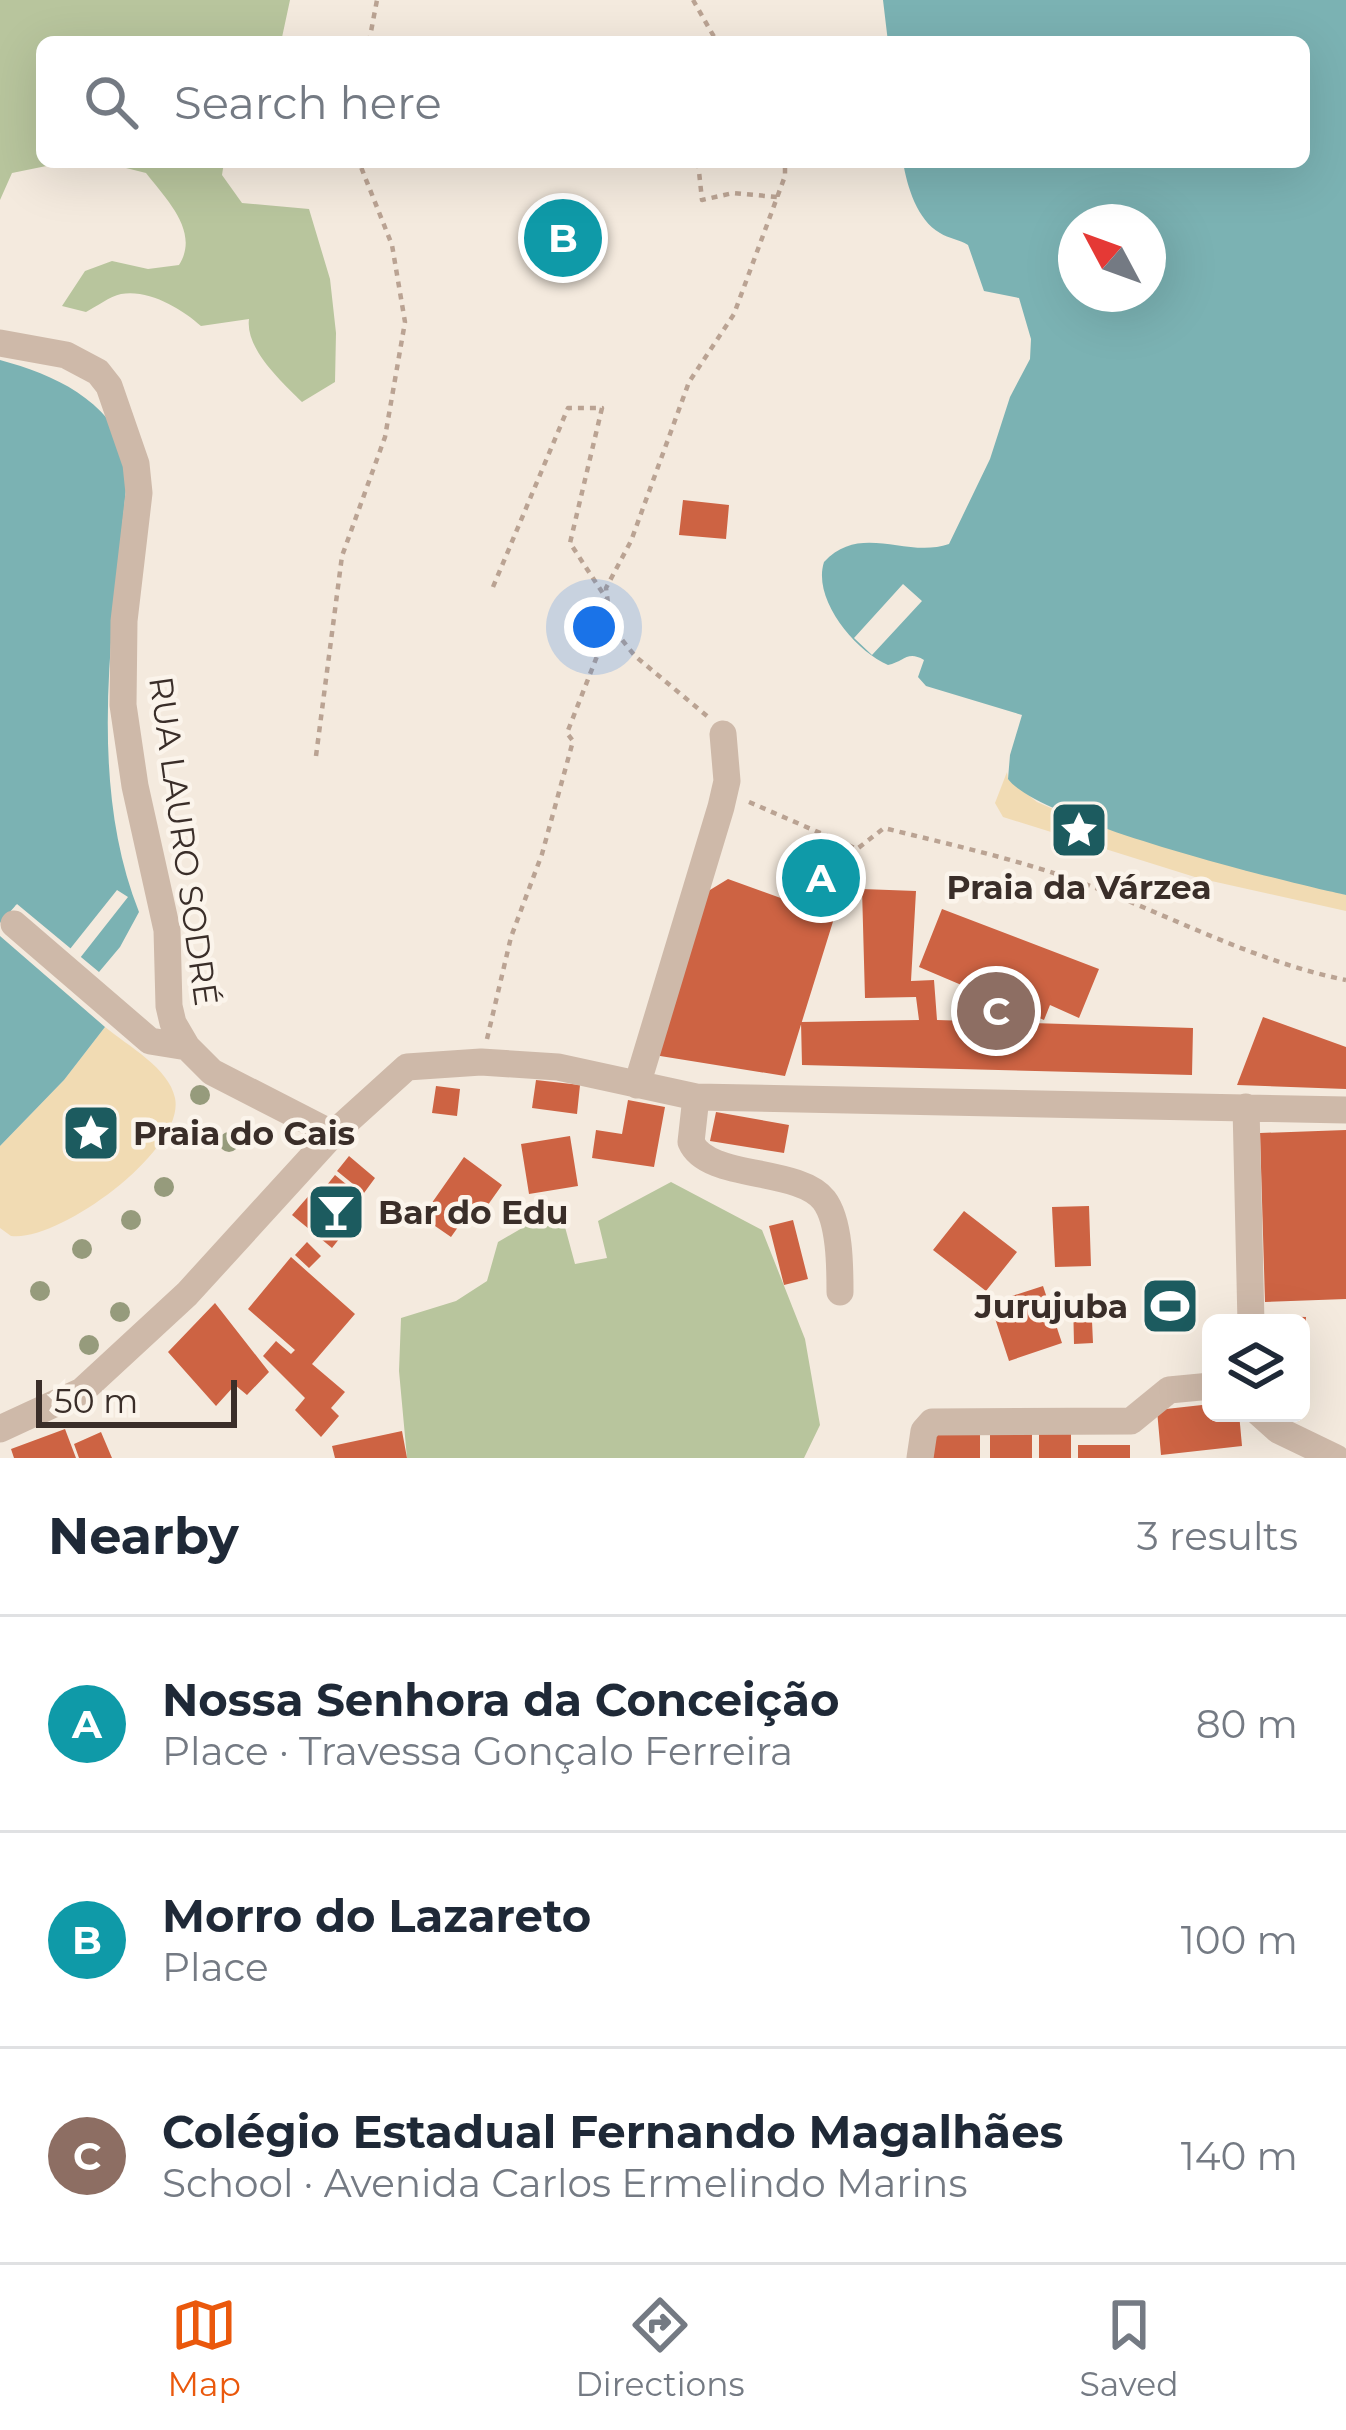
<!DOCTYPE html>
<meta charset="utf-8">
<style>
:root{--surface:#fff;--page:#f2f2f3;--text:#1f2937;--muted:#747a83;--line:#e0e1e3;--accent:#ea580c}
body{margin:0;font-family:Montserrat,sans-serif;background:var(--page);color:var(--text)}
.controls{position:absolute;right:36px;bottom:36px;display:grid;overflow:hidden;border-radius:18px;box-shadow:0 12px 48px #0002}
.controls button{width:108px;height:108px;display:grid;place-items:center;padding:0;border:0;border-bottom:3px solid var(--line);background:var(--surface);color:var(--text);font:60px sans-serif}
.compass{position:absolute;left:1058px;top:204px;width:108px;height:108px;border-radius:50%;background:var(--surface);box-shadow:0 12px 48px #0002;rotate:311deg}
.scale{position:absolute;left:36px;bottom:30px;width:201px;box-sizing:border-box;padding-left:12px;border:6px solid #3a2e29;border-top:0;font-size:33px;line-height:42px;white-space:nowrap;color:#3a2e29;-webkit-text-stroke:9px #fbf4eb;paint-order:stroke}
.you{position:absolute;left:594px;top:627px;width:42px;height:42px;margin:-30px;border:9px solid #fff;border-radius:50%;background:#1a73e8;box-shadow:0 0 0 18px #1a73e833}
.badge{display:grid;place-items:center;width:78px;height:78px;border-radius:50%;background:var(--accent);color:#fff;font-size:39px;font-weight:700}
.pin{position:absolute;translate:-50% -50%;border:6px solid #fff;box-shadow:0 3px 12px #0006}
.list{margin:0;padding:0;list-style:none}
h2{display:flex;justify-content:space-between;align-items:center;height:156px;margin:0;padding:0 48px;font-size:51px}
h2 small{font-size:39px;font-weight:400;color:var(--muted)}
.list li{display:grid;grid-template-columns:78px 1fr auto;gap:36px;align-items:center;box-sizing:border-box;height:216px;padding:0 48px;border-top:3px solid var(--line)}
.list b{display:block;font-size:45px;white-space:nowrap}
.list p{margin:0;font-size:39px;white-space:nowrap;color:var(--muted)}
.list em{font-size:39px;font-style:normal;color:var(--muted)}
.icon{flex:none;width:66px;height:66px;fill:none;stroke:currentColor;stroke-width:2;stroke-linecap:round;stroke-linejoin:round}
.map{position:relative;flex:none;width:1346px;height:1458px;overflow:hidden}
.search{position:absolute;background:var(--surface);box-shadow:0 12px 48px #0002;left:36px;right:36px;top:36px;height:132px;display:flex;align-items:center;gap:30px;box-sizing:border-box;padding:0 42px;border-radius:18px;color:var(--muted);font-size:45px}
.sheet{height:804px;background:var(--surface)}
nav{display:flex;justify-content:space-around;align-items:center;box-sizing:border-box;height:168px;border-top:3px solid var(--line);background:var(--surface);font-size:33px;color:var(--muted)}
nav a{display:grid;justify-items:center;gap:6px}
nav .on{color:var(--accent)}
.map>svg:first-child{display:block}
.green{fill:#b8c59d}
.sand{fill:#f1dbb3}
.water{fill:#7bb2b3;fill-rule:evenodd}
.pier{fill:#f4eade}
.building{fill:#cd6343}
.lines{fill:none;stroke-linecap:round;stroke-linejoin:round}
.path{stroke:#baa393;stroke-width:4.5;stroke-dasharray:6 6;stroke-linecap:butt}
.minor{stroke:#ceb9a9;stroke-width:27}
.tree{fill:#969b7c}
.labels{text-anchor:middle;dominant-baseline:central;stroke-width:9;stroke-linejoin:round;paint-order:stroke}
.street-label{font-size:33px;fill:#3a2e29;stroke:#fbf4eb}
.poi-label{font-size:33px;font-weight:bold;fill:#3a2e29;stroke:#fbf4eb;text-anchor:start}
</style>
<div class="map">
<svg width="1346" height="1458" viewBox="0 0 1346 1458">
<rect width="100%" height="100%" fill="#f4eade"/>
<path class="green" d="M0 0H290L281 42H42V162H66L12 173 0 200Z
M102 162H224L222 175 242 203 309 209 330 279 336 333 335 382 302 402C282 382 245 349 249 319L201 326C182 309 149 289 121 294 110 296 96 307 86 312L62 306 85 271 112 261 148 269 179 265C200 232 167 200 146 173Z
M671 1182 762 1230 805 1339 820 1425 804 1458H407L399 1371 401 1318 456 1301 487 1281 498 1242 529 1224 565 1227 575 1264 607 1258 598 1221Z"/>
<path class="sand" d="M1007 772 1008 779 1037 802 1074 818 1346 895V911L1198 878 1003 817 995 803Z
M105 1027C128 1046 169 1068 175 1098 186 1150 58 1243 11 1236L0 1228V1146L64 1080Z"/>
<path class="water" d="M883 0H1346V895C1285 882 1039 821 1008 779L1010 755 1022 715 926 686 918 677 924 660C907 650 904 662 888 665 855 651 812 599 824 562 861 522 906 559 949 544L990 459 1010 397 1030 359 1031 339 1019 298 984 291 968 245C959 239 949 239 940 233 917 220 907 186 903 162H1304V42H888ZM1076 222H1148V294H1076Z
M0 360C55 375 108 399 129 456 117 604 83 771 139 912L120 947 99 972 17 904 0 923Z
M0 936 105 1027 64 1080 0 1146Z"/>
<path class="pier" d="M903 584 922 601 872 655 854 638Z
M117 890 128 897 80 958 102 977 0 929 16 905 70 949Z"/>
<path class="building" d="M683 500 729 505 726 539 679 535Z
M808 838 854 854 785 1076 654 1055 705 893 728 879 789 901Z
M862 889 916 891 911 981 934 980 937 1020 1193 1028 1192 1075 802 1065 801 1022 919 1020 916 997 865 998Z
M942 909 1099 969 1079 1018 1050 1005 1044 1020 919 967Z
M1263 1017 1346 1047V1089L1237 1085Z
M536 1080 580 1085 577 1114 532 1108Z
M436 1086 460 1089 457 1116 432 1113Z
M628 1100 665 1107 654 1167 592 1158 596 1130 622 1134Z
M716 1112 789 1125 784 1153 710 1141Z
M1346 1130V1299L1265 1302 1260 1133Z
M570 1136 578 1186 529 1194 521 1144Z
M349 1156 375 1178 364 1193 337 1171Z
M464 1157 502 1185 478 1219 468 1213 451 1237 422 1217Z
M335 1175 363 1198 345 1219 351 1224 332 1248 292 1215 312 1192 318 1196Z
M1089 1206 1091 1266 1055 1267 1052 1207Z
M964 1211 1017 1252 986 1291 933 1250Z
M793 1220 808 1279 784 1285 769 1226Z
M307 1242 321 1256 309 1268 295 1255Z
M291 1257 355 1314 312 1364 345 1392 331 1408 339 1416 321 1437 295 1410 305 1398 263 1356 276 1341 291 1354 295 1350 248 1309Z
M1043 1286 1062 1343 1009 1361 990 1303Z
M1091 1299 1093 1343 1074 1344 1073 1300Z
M215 1303 269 1372 247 1395 235 1385 216 1406 168 1352Z
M1275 1316 1306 1317 1305 1338H1301V1323H1274Z
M1211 1404V1413H1239L1242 1446 1161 1455 1157 1410Z
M928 1427 980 1428V1458H928Z
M990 1428H1032V1458H990Z
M65 1429 76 1458H14L11 1449Z
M402 1431 407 1458H335L332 1446Z
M101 1432 112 1458H79L74 1444Z
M1039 1433H1071V1458H1039Z
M1078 1445H1130V1458H1078Z"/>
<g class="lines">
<path class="path" d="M693 0 717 42
M369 42 377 0
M698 162 702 200 733 193 777 197
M493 587 568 408H602L570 543 606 598
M707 716 635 656 611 626 606 588 631 541 689 382 734 314 785 176V162
M316 756 342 556 385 437 405 322 392 245 359 162
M749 802 857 849 884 828C952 845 1021 860 1088 885 1173 917 1256 962 1346 980
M487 1039 511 937 542 854 573 741 567 733 610 623"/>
<path class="minor" d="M0 343 66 355 98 372 109 386 136 464 139 493 124 621 123 705 135 786 167 930 169 1006 173 1023 187 1047 212 1072 333 1134
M14 924 150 1041 187 1047
M637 1085 721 807 727 781 723 734
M696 1097 691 1142C707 1180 798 1167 824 1200 840 1221 840 1267 840 1292
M1246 1107 1251 1323
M1259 1413 1278 1430 1336 1458
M0 1429 82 1391 187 1294 333 1134 407 1067 481 1062 558 1067 696 1097 1346 1110
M920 1458 924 1431 932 1422 1131 1421 1169 1390 1211 1386"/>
</g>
<g class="tree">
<circle cx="200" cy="1095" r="10"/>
<circle cx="229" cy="1142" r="10"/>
<circle cx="164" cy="1187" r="10"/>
<circle cx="131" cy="1220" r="10"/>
<circle cx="82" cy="1249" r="10"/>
<circle cx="40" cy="1291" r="10"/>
<circle cx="120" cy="1312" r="10"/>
<circle cx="89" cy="1345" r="10"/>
</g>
<defs>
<g id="sight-square" transform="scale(3)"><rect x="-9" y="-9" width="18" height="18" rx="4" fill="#1c5b5f" stroke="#fbf4eb"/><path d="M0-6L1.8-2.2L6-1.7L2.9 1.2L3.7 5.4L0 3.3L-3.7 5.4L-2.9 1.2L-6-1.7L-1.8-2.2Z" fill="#fff"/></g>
<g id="bar-square" transform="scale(3)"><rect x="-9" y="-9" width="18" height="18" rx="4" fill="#1c5b5f" stroke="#fbf4eb"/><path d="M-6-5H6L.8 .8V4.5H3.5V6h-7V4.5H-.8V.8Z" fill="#fff"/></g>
<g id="stadium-square" transform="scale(3)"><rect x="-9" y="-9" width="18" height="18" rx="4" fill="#1c5b5f" stroke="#fbf4eb"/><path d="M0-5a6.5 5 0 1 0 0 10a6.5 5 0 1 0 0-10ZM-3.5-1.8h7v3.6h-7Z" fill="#fff"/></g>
</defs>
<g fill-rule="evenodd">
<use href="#sight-square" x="1079" y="830"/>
<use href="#sight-square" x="91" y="1133"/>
<use href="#bar-square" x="336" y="1212"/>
<use href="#stadium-square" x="1170" y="1306"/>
</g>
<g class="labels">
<g class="street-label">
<text transform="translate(184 841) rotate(82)">RUA LAURO SODRÉ</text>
</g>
<g class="poi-label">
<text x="1079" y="887" text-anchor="middle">Praia da Várzea</text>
<text x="133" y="1133">Praia do Cais</text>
<text x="378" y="1212">Bar do Edu</text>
<text x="1128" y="1306" text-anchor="end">Jurujuba</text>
</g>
</g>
</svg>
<div class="controls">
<button><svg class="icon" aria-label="layers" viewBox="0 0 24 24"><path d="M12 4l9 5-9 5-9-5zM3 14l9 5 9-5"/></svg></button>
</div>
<svg class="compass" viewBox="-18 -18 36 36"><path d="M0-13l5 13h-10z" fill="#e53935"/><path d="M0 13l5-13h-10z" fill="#747a83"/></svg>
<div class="scale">50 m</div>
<div class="you"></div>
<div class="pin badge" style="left:821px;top:878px;background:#0f9aa8">A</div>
<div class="pin badge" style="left:563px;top:238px;background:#0f9aa8">B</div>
<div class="pin badge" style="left:996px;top:1011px;background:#8d6e63">C</div>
<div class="search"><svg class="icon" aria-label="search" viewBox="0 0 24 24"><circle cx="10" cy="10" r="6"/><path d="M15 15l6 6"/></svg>Search here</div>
</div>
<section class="sheet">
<h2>Nearby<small>3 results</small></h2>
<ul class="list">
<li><span class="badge" style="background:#0f9aa8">A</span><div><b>Nossa Senhora da Conceição</b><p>Place · Travessa Gonçalo Ferreira</p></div><em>80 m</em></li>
<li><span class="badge" style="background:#0f9aa8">B</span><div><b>Morro do Lazareto</b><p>Place</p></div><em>100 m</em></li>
<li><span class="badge" style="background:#8d6e63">C</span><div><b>Colégio Estadual Fernando Magalhães</b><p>School · Avenida Carlos Ermelindo Marins</p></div><em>140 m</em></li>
</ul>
</section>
<nav>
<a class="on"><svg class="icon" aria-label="map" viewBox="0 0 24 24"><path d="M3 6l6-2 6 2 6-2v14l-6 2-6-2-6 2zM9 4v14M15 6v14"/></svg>Map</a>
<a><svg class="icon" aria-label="directions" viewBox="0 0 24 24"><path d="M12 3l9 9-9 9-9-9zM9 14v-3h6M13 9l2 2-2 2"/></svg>Directions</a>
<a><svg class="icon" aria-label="saved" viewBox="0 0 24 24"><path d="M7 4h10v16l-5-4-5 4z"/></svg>Saved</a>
</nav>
